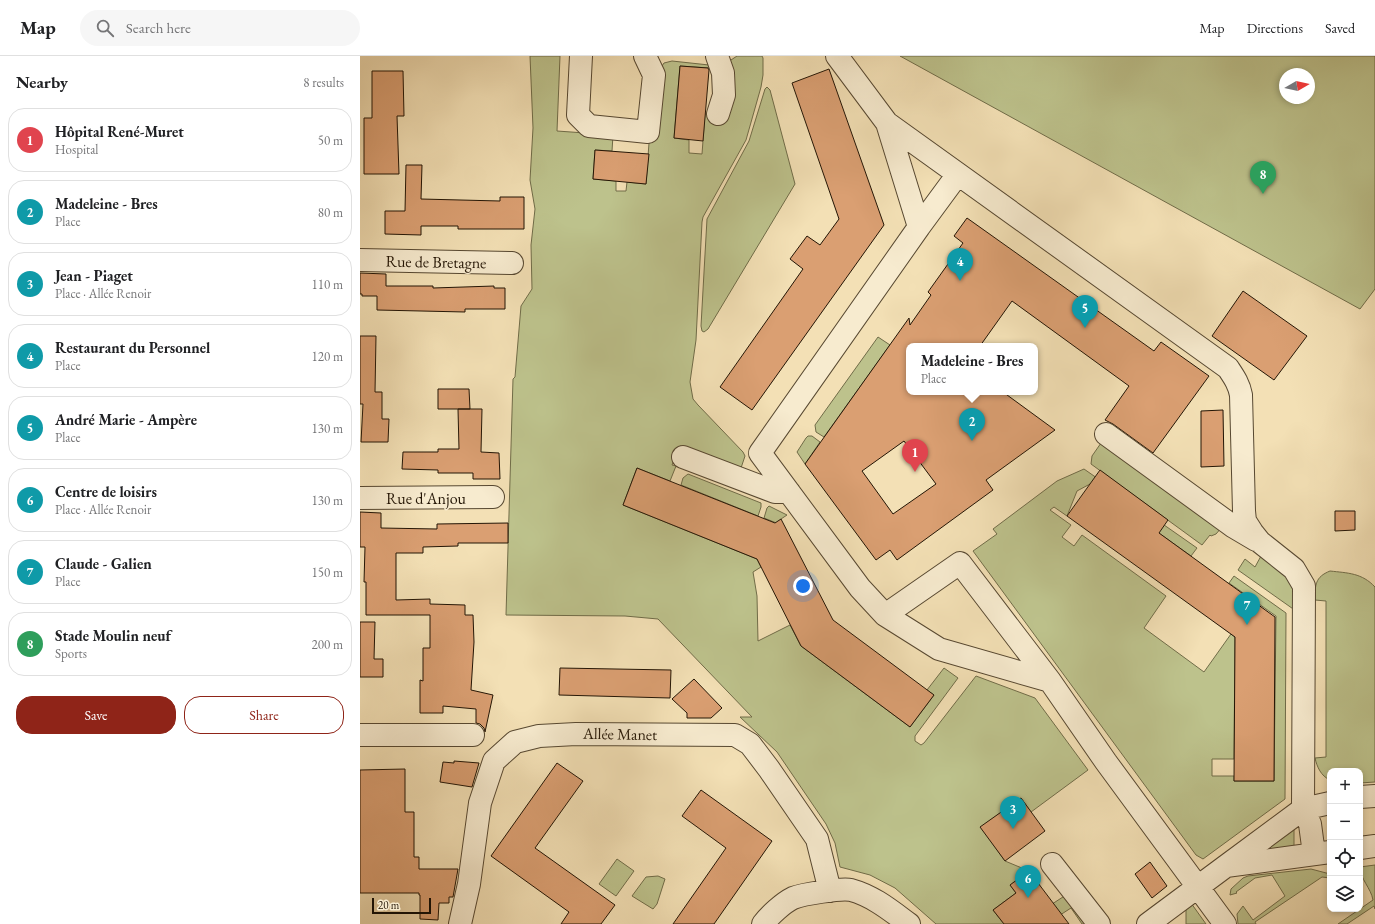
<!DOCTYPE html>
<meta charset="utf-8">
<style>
:root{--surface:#fff;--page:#f6f6f6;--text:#202124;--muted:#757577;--line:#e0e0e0;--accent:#8f2418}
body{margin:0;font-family:"EB Garamond",serif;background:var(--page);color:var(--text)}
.controls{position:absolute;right:12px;bottom:12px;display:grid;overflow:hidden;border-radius:8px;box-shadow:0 2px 6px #0003}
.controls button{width:36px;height:36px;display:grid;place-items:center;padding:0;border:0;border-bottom:1px solid var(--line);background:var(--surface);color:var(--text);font:20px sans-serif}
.compass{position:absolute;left:919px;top:12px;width:36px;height:36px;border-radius:50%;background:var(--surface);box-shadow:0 2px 6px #0003;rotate:81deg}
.scale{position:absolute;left:12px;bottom:10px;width:59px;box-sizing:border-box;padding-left:4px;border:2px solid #231505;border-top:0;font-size:11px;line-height:14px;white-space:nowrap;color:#231505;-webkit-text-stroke:3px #f7ebcf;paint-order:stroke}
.you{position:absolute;left:443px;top:530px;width:14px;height:14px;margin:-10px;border:3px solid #fff;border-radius:50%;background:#1a73e8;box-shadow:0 0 0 6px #1a73e833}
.badge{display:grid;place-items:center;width:26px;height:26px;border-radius:50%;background:var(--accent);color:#fff;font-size:13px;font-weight:700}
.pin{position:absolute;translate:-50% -33px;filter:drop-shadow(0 1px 2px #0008)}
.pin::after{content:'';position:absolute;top:21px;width:14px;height:12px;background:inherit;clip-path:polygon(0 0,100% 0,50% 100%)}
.popup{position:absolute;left:546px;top:287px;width:132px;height:52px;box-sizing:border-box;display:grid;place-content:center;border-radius:8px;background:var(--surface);filter:drop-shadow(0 1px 3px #0005);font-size:13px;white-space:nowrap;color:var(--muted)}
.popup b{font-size:15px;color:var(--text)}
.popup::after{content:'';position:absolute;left:50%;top:100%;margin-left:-8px;border:8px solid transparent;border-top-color:var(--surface)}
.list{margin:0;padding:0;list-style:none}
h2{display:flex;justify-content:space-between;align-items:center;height:52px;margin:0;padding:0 16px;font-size:17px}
h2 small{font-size:13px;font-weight:400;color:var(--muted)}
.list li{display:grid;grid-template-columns:26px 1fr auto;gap:12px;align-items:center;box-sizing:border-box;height:64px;margin:0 8px 8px;padding:0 8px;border:1px solid var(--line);border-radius:16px}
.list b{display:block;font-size:15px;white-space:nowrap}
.list p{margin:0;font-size:13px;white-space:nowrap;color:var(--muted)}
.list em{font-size:13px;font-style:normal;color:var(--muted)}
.actions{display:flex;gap:8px;padding:12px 16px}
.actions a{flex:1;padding:9px 0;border:1px solid var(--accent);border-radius:16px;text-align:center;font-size:14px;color:var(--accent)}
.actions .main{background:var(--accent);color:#fff}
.icon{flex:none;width:22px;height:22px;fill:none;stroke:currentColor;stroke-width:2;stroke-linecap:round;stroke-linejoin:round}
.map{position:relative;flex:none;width:1015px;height:868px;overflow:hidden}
header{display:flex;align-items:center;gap:24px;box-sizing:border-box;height:56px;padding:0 20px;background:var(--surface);border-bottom:1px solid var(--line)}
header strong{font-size:19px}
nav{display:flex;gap:22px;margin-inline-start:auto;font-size:14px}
.search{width:280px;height:36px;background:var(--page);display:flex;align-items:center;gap:10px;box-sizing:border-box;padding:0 14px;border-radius:22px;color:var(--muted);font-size:15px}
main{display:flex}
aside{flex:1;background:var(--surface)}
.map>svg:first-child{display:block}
.green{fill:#bdc28c;stroke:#706c48;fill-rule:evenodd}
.building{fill:#da9f72;stroke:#231505;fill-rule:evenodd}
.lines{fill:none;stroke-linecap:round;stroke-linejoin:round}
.minor-casing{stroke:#574831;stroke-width:24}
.minor{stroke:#f7ebcf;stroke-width:22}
.labels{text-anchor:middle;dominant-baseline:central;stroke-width:3;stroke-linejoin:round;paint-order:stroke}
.street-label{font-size:16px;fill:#231505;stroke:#f7ebcf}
</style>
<header>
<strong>Map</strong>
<div class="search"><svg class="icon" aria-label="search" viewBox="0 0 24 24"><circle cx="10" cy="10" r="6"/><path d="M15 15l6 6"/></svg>Search here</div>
<nav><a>Map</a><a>Directions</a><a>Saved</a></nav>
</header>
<main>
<aside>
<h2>Nearby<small>8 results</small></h2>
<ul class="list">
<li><span class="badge" style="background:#e0444e">1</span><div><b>Hôpital René-Muret</b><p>Hospital</p></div><em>50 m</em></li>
<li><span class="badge" style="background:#0f9aa8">2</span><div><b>Madeleine - Bres</b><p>Place</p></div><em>80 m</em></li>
<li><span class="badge" style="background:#0f9aa8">3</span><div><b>Jean - Piaget</b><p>Place · Allée Renoir</p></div><em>110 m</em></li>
<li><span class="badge" style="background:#0f9aa8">4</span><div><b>Restaurant du Personnel</b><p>Place</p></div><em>120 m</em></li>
<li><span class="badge" style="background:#0f9aa8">5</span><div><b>André Marie - Ampère</b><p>Place</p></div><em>130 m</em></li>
<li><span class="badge" style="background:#0f9aa8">6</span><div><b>Centre de loisirs</b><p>Place · Allée Renoir</p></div><em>130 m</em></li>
<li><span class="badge" style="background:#0f9aa8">7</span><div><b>Claude - Galien</b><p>Place</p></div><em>150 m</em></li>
<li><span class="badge" style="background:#2e9e5b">8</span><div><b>Stade Moulin neuf</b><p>Sports</p></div><em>200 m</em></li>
</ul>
<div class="actions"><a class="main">Save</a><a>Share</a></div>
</aside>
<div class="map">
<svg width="1015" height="868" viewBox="0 0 1015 868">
<rect width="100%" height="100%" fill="#f3e0b5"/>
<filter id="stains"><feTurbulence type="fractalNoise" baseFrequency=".005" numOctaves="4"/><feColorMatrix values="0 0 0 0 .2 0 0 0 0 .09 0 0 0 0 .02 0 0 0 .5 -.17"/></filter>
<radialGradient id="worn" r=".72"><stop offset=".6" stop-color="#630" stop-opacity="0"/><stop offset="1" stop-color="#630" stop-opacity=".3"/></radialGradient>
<path class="green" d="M170 0H200L197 75 253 79 252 95 235 94 233 123 256 125V135H266L267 126 286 128 289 87 297 83 302 24V10L304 7 312 5 349 9V12L320 10 314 82 329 84V97L342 98 345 58 369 57 368 6 377 0H402L403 2V19L401 31 386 84 343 161 342 166 336 284 330 326 333 343 338 349 383 396 385 400 380 415 320 390 312 409 316 410 310 425 277 412 263 449 397 503 401 511 393 516 397 540 398 585 430 569 441 590 550 671 574 639 567 634 584 612 598 622 555 680V685L561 689 564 687 616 620 675 642 728 714 671 756 661 742 621 771 645 805 669 815 650 829 656 837 633 854 644 868H576L535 832 510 819 480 811 475 787 466 768 417 696 380 661H392L298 563 265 560 146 559 153 323 155 321 161 250 172 233 171 189 175 153 170 124 173 72Z
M540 0H1015V233L1000 253ZM925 18H949V42H925Z
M407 31 410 34 435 128 348 273 344 276 342 275 341 270 347 163 389 85 405 33Z
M518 281 530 289 464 381 456 376 455 369Z
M448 380H452L460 386 445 408 437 396 446 382Z
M741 387 862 471 856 478 851 480 850 479 842 489 731 408 732 400Z
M724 413 837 492 831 500 730 428 717 435 707 460 694 451 690 454 711 469 702 481 714 490 722 479 806 540 784 572 844 616 871 578 875 581 874 703H852V720H874V725H914L916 560 869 527 874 520 926 557 925 743 843 803 836 799 613 495 637 478 633 473 697 425Z
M328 418 401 447V451L398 460 321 429 323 422Z
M409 450 427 459 421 463 419 468 404 462 407 452Z
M901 500 922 515 934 532 936 555 878 514 885 503 895 511Z
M970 515C988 517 1002 517 1015 531V726L1000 727V715H970V724C961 720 957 711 955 702L966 701V545L955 544C955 529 955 521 970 515Z
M934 770V793L898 794Z
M257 803 274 815 256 840 239 828Z
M1015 809V853L1014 850 987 868H978L1013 844C1011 832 1000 823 1000 811Z
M951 813 970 818V822L962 821 895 866 896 868H878L877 858 883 850 893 864 925 840 912 819 895 822 876 836 877 837 870 839 871 833 883 822 888 820Z
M298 820 305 823 297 848 293 853 272 840 286 821Z
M706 839 726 868H722L711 852 697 861 689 850Z
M831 847 846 868H826V853Z"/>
<path class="building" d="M320 10 348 12 349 14 343 85 314 82Z
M469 13 524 169 392 354 360 331 443 213 430 203 447 180 460 189 479 163 432 27Z
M12 15H43L44 60H37L39 118H4V62H12Z
M235 94 289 98 286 128 233 123Z
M46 109H62L61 143 140 145V141H164V173H98V170H61V179L25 178V155H45Z
M607 162 794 295 801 286 849 320 793 397 753 368 745 364 769 330 652 245 620 290H549V336H643L695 374 626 424 633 434 537 504 530 494 516 504 445 408 549 262 550 269 571 239 568 236 603 187 594 180ZM544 385 576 428 533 458 502 415Z
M0 217 26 218V230H73V232L134 230V232H145V253H105V256L17 254V240H2V238H0Z
M883 235 947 280 914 324 852 280Z
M0 280H16L15 336H22V363H29L28 386H1L3 348H0Z
M78 333H109L110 353H78Z
M98 353H122L121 396 139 397 140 423H113V417H78V414L42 413 43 396H78V393H99Z
M863 354 864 410 841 411V355Z
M277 412 415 467 421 463 473 564 574 639 550 671 441 590 397 503 263 449Z
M740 414 808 464 799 477 915 561 914 725H874L875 581 707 460Z
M975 455H995V474L975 475Z
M0 456 21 457V472L77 473V468L148 467V487H98V490L63 491V497H36V544L70 543V548L105 549V559H113L114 586 111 634 133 639 125 676 124 672 120 668 116 667V653L83 650V657H60V624L63 625V592H70V559H6V526H4L5 491H0Z
M0 566H15L14 603H23V621H0Z
M200 612 311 614 310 642 199 639Z
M334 623 362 652 351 662H327V657L312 643Z
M94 705 119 707 112 731 80 726 83 706 94 707Z
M197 707 223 725 175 792 255 849 241 868H201L209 856 131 800Z
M45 713V756H54V801H59V813H98L93 841H89V847H79L78 864 60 863V839H59V837H0V714Z
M341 734 412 785 354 868H313L366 792 322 760Z
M661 742 685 775 645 805 620 771Z
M790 806 807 830 792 842 775 818Z
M669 815 709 868H644L633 854 656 837 650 829Z"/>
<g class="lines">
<g class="minor-casing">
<path id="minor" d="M221 0 218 59 229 70 288 76 294 19 285 0
M357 0 363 17 364 39 358 58
M477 0 527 67 868 312C874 321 879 328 881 339L884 455 885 465 892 476 900 486 934 513 944 530 943 753 950 768 954 798
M527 67 559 171 400 397 500 532 525 559 579 593 690 625
M559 171 598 118
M0 204 152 207
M746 378 874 471 896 484
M323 401 415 436H429
M0 442 133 441
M525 559 600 507 690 625 746 706 865 868
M0 679H113
M1000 741 1015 740
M970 747 943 753 866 810 970 796
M1000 792 1015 790
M692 808 739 868
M100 868 109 828 120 747 134 705 155 686 179 680 216 678 375 679 390 688 409 713 457 783 470 835
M403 868C410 859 423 847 433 842 443 838 481 832 491 834 513 840 530 854 549 868
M788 868 866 810"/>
</g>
<use href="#minor" class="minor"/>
</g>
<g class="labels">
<g class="street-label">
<text transform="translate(76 206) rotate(1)">Rue de Bretagne</text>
<text x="66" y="442">Rue d'Anjou</text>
<text transform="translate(260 678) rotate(1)">Allée Manet</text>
</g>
</g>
<rect width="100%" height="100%" filter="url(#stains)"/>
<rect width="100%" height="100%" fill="url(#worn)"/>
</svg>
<div class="controls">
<button>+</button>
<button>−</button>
<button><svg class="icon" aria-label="locate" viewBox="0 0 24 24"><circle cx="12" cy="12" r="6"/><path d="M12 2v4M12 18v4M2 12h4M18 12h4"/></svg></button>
<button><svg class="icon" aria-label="layers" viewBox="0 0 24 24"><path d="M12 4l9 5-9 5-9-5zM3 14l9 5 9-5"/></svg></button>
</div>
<svg class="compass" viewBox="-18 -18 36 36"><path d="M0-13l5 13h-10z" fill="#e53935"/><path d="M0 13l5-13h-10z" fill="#757577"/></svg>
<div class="scale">20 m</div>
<div class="you"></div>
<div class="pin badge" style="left:555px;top:416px;background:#e0444e">1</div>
<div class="pin badge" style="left:612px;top:385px;background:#0f9aa8">2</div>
<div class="popup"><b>Madeleine - Bres</b>Place</div>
<div class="pin badge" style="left:653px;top:773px;background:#0f9aa8">3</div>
<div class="pin badge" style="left:600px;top:225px;background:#0f9aa8">4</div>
<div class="pin badge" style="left:725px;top:272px;background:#0f9aa8">5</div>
<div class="pin badge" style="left:668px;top:842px;background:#0f9aa8">6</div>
<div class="pin badge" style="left:887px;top:569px;background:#0f9aa8">7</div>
<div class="pin badge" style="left:903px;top:138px;background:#2e9e5b">8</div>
</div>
</main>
